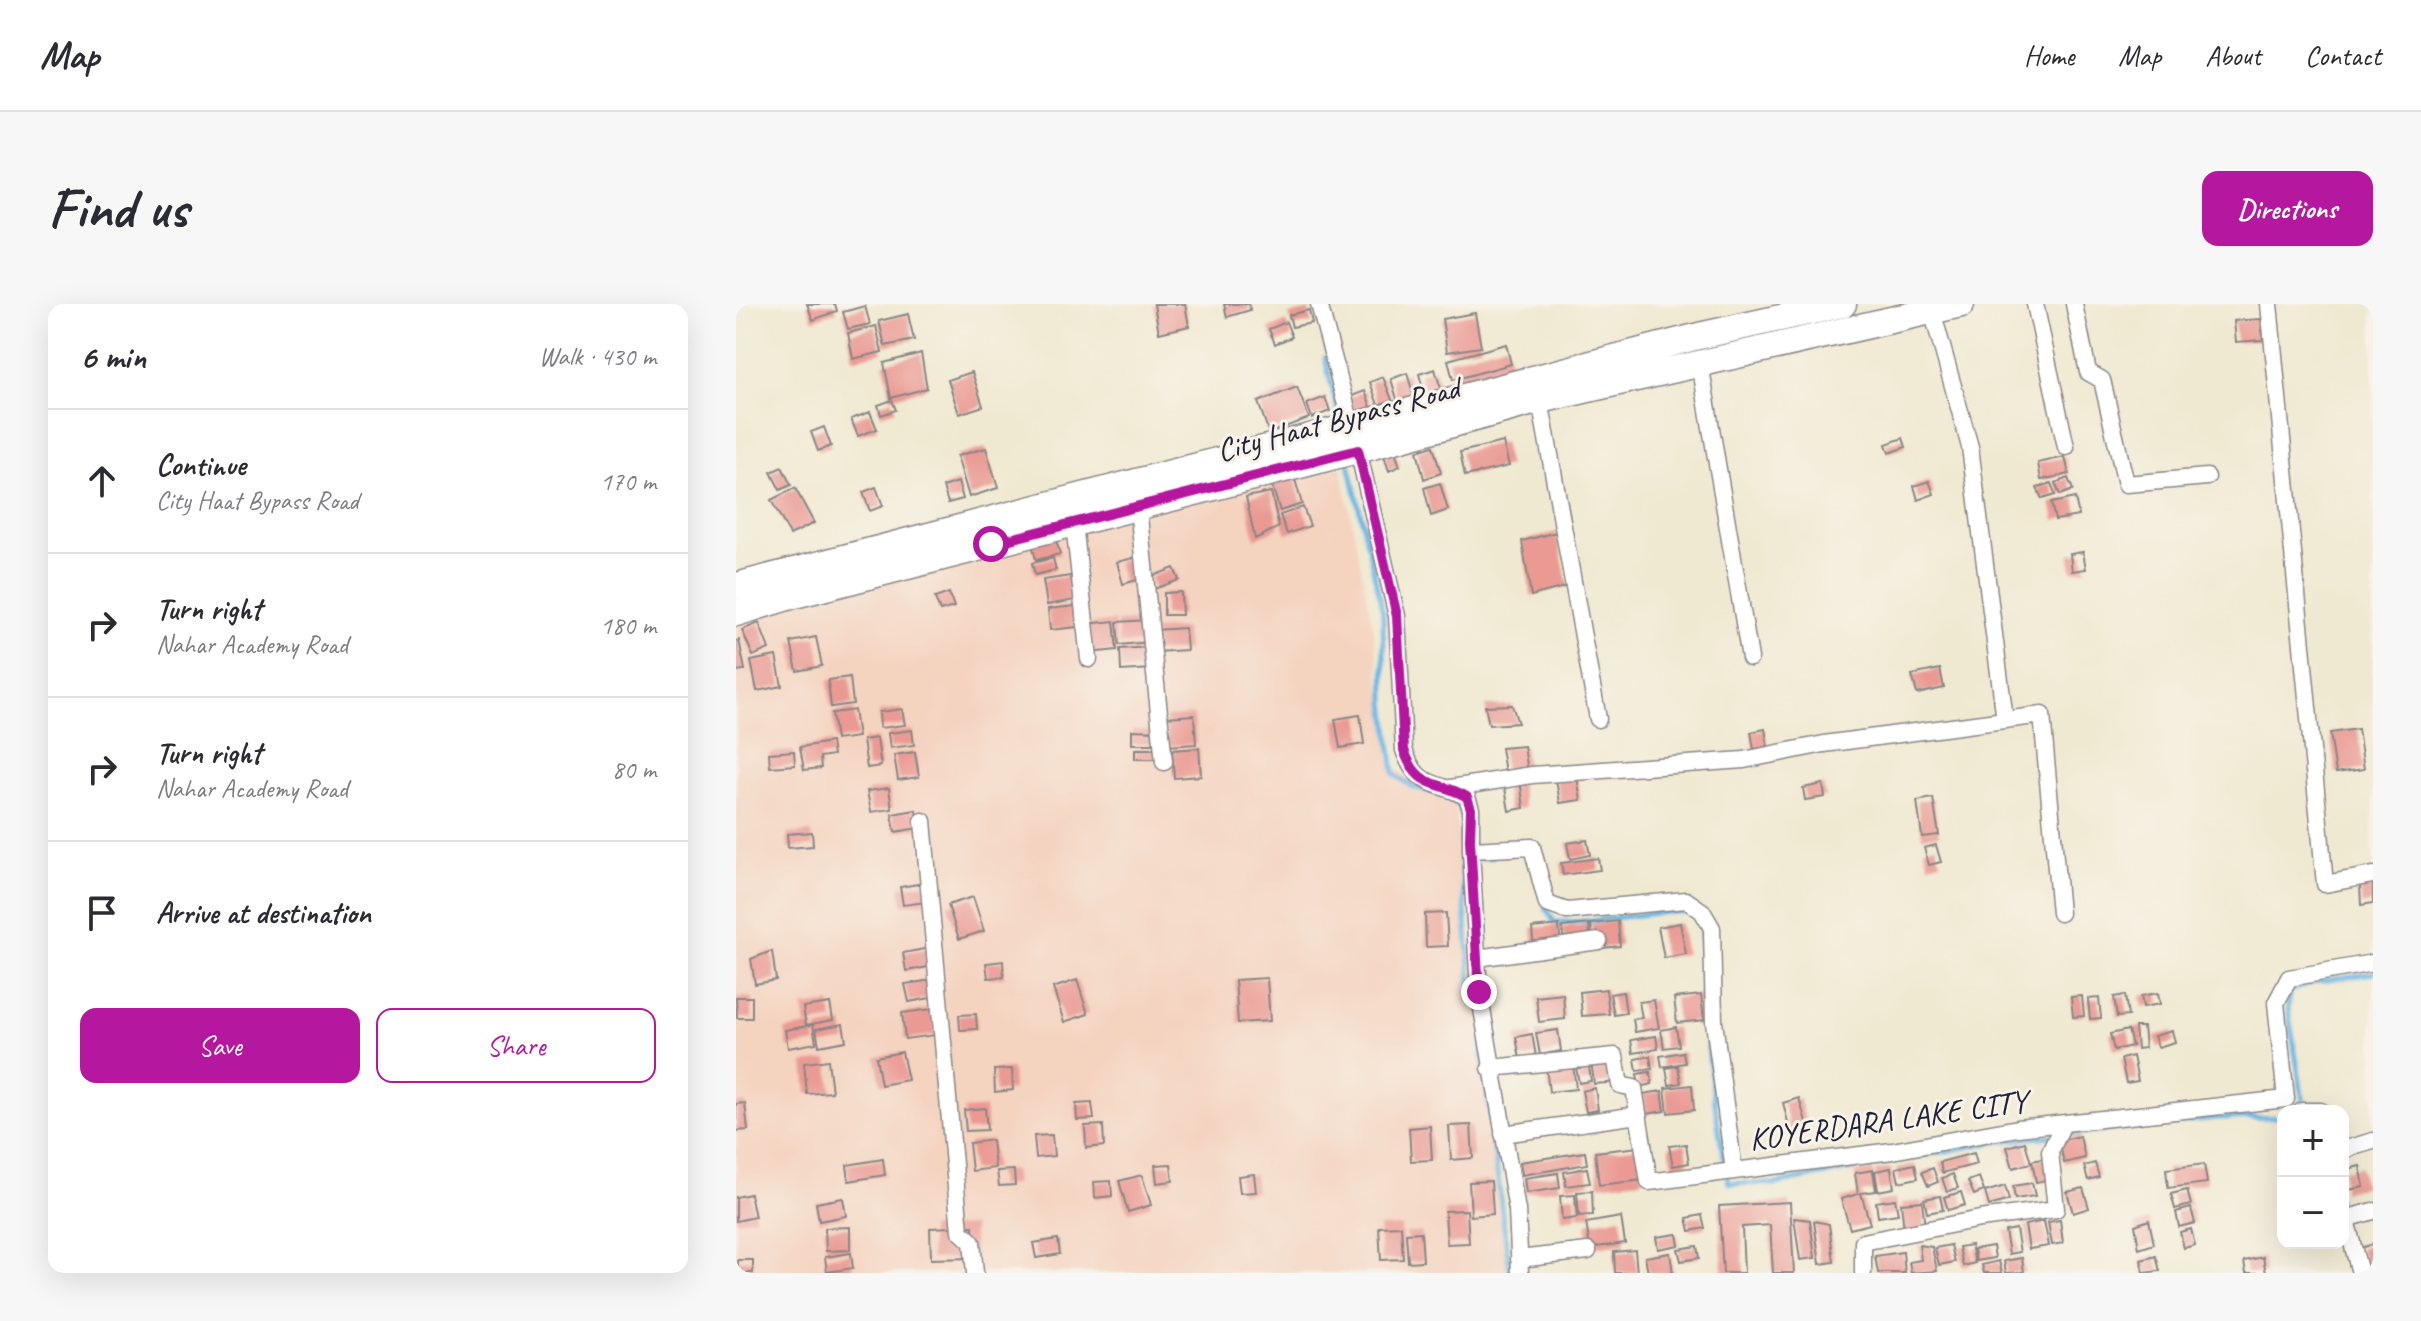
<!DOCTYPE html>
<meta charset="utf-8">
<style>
:root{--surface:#fff;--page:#f7f7f7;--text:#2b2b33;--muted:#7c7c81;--line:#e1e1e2;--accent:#b5179e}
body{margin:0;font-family:Caveat,sans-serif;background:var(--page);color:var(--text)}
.controls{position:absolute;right:24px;bottom:24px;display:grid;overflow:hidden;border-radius:16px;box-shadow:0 8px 32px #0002}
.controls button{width:72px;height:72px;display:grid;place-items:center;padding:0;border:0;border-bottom:2px solid var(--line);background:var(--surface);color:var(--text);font:40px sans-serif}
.stop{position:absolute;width:24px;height:24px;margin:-18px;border:6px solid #b5179e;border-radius:50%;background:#fff}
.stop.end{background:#b5179e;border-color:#fff;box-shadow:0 2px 8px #0008}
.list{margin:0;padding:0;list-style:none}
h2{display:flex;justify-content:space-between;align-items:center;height:104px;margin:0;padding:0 32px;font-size:34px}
h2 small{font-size:26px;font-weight:400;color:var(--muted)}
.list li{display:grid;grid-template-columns:52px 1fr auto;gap:24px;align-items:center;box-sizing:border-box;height:144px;padding:0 32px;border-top:2px solid var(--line)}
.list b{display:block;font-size:30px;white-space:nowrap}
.list p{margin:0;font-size:26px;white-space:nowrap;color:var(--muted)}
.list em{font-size:26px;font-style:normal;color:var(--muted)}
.actions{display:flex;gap:16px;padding:24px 32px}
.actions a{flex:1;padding:18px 0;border:2px solid var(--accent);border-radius:16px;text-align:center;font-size:28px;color:var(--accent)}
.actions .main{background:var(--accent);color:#fff}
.icon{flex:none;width:44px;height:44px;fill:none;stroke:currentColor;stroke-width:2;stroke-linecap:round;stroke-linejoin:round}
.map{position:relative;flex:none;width:1637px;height:969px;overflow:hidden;border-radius:16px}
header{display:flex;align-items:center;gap:48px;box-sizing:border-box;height:112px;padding:0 40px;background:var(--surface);border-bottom:2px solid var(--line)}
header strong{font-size:38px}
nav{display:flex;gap:44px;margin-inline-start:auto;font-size:28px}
.intro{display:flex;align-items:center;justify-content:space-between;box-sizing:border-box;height:192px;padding:0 48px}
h1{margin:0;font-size:56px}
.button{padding:20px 36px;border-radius:16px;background:var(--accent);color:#fff;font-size:28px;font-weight:700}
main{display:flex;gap:48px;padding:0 48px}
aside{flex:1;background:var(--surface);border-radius:16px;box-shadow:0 8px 32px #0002}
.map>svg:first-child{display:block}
.built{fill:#f4d3bf}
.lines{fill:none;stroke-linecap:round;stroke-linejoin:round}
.stream{stroke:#6cb7e5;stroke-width:5}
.building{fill:#ea9a93}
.minor-casing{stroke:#898686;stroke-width:19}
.primary-casing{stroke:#898686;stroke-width:29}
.minor{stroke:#fff;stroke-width:16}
.primary{stroke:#fff;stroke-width:26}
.route{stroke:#b5179e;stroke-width:10}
.labels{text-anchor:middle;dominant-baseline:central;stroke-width:6;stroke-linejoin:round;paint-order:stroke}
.street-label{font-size:32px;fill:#22223b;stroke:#f7f3e8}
</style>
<header>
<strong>Map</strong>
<nav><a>Home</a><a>Map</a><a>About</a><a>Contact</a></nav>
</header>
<div class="intro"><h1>Find us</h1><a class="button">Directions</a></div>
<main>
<aside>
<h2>6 min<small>Walk · 430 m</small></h2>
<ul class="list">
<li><svg class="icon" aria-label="ahead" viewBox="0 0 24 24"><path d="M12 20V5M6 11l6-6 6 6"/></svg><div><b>Continue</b><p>City Haat Bypass Road</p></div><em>170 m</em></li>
<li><svg class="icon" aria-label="right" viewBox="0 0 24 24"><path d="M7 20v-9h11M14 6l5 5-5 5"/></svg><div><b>Turn right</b><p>Nahar Academy Road</p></div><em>180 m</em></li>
<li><svg class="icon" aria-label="right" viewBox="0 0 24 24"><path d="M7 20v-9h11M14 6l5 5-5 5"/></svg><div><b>Turn right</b><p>Nahar Academy Road</p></div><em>80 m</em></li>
<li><svg class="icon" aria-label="arrive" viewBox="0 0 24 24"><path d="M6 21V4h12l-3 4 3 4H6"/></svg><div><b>Arrive at destination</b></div></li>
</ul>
<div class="actions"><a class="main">Save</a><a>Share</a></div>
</aside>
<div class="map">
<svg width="1637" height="969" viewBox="0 0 1637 969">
<rect width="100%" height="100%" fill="#f7f3e8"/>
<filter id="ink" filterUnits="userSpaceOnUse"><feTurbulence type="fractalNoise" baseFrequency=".0125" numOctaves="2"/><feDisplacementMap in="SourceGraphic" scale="16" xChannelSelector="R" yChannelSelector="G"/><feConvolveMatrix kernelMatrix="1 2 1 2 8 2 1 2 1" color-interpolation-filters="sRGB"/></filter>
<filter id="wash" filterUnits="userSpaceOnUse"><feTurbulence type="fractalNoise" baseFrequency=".006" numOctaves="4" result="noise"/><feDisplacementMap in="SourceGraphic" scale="32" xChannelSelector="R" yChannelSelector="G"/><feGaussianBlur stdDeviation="1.8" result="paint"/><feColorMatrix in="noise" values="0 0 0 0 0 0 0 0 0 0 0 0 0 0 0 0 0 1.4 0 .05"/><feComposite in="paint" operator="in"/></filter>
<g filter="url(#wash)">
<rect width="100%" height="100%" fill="#f0e9d1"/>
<path class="built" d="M602 149 638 328 654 463 717 493 772 947V969H0V308Z"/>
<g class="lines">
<path class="stream" d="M589 54 604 118
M612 155 647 309 649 398 658 470 676 483 710 492 723 502 726 513 725 555 735 679
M725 555 756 553
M810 604 818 618C864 620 909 606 955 608L965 618C966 705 975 794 993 879L1039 880 1258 838 1316 832
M745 744 774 969
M1568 803 1552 704 1554 687 1579 678 1637 669
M1326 831 1481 814 1547 813"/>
</g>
<g id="blocks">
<path class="building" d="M71 0H99L101 7 77 16Z
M418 0H449L453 22 423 29Z
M488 0H513L514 6 491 13Z
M129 2 134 20 112 25 107 8Z
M573 6 576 19 556 23 553 11Z
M739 9 745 43 711 48 706 15Z
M172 10 178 36 149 42 143 17Z
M1525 15 1527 36 1500 38 1498 17Z
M550 18 556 33 539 40 533 25Z
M140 22 146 48 117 55 112 29Z
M770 40 775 60 717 76 712 56Z
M185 49 191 84 155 94 148 59Z
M699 65 707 92 690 97 683 70Z
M236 68 247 102 223 110 212 76Z
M671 69 679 96 663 102 655 75Z
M647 73 656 96 642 101 634 78Z
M561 83 573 114 533 129 522 98Z
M629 87 637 108 621 114 613 93Z
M589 93 594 107 576 114 571 100Z
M156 96 160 106 145 111 142 101Z
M134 108 141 125 122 132 115 115Z
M88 123 95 142 82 147 75 128Z
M1167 134 1170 143 1153 149 1150 140Z
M767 138 773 162 729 172 724 148Z
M697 142 705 169 688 175 681 147Z
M250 144 262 184 233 193 221 152Z
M659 148 664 162 653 167 648 152Z
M1329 153 1333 170 1305 176 1302 159Z
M46 163 55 181 44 186 35 168Z
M558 172 566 200 544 207 535 179Z
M1332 174 1337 186 1324 191 1319 179Z
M1193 177 1198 190 1182 196 1178 182Z
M222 178 227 195 212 199 207 183Z
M704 179 712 206 695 212 688 184Z
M1315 179 1319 191 1306 195 1301 184Z
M140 183 147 202 134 207 127 188Z
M59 184 78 219 54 231 35 196Z
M535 188 543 223 519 235 510 193Z
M1339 194 1343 212 1319 216 1315 199Z
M567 203 574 222 551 230 544 211Z
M821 228 832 282 795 292 786 237Z
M318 229 324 250 300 256 295 235Z
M1347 248 1350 265 1336 267 1334 250Z
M402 253 408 274 387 280 381 258Z
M317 254 320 266 299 271 296 259Z
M438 264 443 276 418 285 414 273Z
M335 272 339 296 311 301 307 276Z
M445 288 446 311H428V289Z
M213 289 218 303 204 307 199 294Z
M339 302 341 323 314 326 312 305Z
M412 316 414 338 383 341 381 318Z
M378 317 381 346 353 349 350 320Z
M23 319 33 345 17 352 6 326Z
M449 324 451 346 420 348 418 326Z
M80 333 86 362 61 367 55 338Z
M3 336 9 366 0 367V337Z
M415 343 416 365 385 367 384 345Z
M40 352 46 382 21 387 15 357Z
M1204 365 1208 384 1181 390 1176 371Z
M114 373 117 400 95 403 92 376Z
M776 401 782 419 753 421 749 402Z
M166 405 169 421 144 424 143 408Z
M118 406 122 433 100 436 96 409Z
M458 411 460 440 432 442 430 413Z
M624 411 628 440 604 444 599 415Z
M1029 425 1032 443 1018 445 1015 428Z
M1622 425 1628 465 1600 469 1594 429Z
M176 426 178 441 154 444 152 429Z
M396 426 422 427 421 440H396Z
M141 434 145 462 131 464 127 436Z
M95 438 97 451 84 453 85 464 68 466 64 443Z
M788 442 792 468H769L765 444Z
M463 444 465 472 438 474 436 446Z
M399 445H427V455H399Z
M58 447 59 461 34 463 33 449Z
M179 448 183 473 162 476 158 451Z
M841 473 845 496 824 499 820 476Z
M784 476 788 504 773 507 768 478Z
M1087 480 1089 493 1069 496 1067 484Z
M153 484 156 505 135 508 131 487Z
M1197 494 1203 531 1186 533 1181 497Z
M180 506 183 524 159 528 156 510Z
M76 528 77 542 52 544 51 530Z
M851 536 854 551 834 555 831 539Z
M1200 541 1205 558 1193 561 1188 544Z
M862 554 864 566 827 571 825 559Z
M1637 578V599L1625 601 1624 581Z
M188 579 191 598 167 601 164 583Z
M237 593 248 627 223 635 212 601Z
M710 609 712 642 690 643 689 610Z
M882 617 884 642 858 645 855 620Z
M944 619 950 650 928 654 922 623Z
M853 620 855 645 829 648 826 623Z
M823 621 825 646 798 648 796 624Z
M194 644 198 662 170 667 167 649Z
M36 647 40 676 19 680 15 655Z
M267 657 268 673 252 674 250 659Z
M531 674 534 717 502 719 499 676Z
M197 676 200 693 173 698 169 680Z
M341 676 352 710 328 718 317 684Z
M870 685 873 710 846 712 844 688Z
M887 688 890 709 878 711 874 690Z
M1422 689 1424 700 1407 703 1405 692Z
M827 690 829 715 803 718 800 693Z
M965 691 968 716 941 719 938 694Z
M1389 691 1392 712 1381 713 1378 693Z
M1346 692 1348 712 1337 713 1335 693Z
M0 693H16V714H1Z
M1363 694 1365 714 1354 715 1352 695Z
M918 696 923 724 899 728 897 715 906 714 903 698Z
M94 699 97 716 70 721 67 703Z
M196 705 200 731 169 735 166 709Z
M240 710 241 725 224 726 223 711Z
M107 720 110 737 83 742 80 725Z
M77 721 80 739 52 744 49 726Z
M940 723 943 742 928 744 925 726Z
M1399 723H1407L1409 744 1401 745Z
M822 726 825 747 804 751 800 729Z
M1392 726 1396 742 1378 746 1374 730Z
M1436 727 1439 738 1422 743 1418 732Z
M796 730 800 752 784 755 780 733Z
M920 732 922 745 897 749 895 736Z
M166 748 172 776 145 781 140 753Z
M947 748 949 759 926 763 924 752Z
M914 752 916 765 901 767 899 755Z
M1397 752 1402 777 1390 779 1385 755Z
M882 753 884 778 858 780 855 756Z
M92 756 96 788 71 790 68 759Z
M852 756 855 777 843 779 839 758Z
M837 760 840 785 813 788 810 763Z
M942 762 945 779 933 781 930 764Z
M276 765 277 786 259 788 258 766Z
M914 768 916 780 903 783 901 770Z
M956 781 958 806 932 809 929 784Z
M859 784 862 806 850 808 846 787Z
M926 787 929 807 910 810 907 790Z
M1063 794 1071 821 1054 826 1047 799Z
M9 799 12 826 0 827V800Z
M356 799 358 815 341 816 340 800Z
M249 804 251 826 230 827 228 806Z
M367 821 368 842 350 844 349 822Z
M735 821 737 854 715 856 713 822Z
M694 822 696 856 675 857 673 824Z
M316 831 318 852 300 854 298 832Z
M1344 832 1349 854 1328 859 1323 837Z
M256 836 259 864 236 867 233 839Z
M1289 838 1295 859 1277 864 1271 843Z
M950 840 953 859 937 862 933 842Z
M903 843 907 876 863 881 859 848Z
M849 848 851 860 786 871 784 858Z
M1238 849 1241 860 1206 869 1204 858Z
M1311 854 1315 875 1300 878 1296 857Z
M147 855 149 871 113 877 111 861Z
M1359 859 1363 873 1352 876 1348 862Z
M435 860 437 877 421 879 419 861Z
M1179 860 1182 874 1163 878 1160 864Z
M1468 860 1471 879 1432 884 1430 865Z
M1624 862 1628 883 1607 887V866Z
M851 864 854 879 830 882 828 868Z
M1155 864 1158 884 1142 887 1139 867Z
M1197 864 1202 878 1192 882 1186 868Z
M278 866 279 881 263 882 261 867Z
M1137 866 1140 887 1125 889 1134 920 1114 925 1105 895 1122 890 1119 869Z
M822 869 824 884 790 889 788 874Z
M518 870 520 888 504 889 502 872Z
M1217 870 1222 884 1211 888 1206 874Z
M406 871 415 901 392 908 383 877Z
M1243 873 1248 887 1238 891 1232 877Z
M375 877 376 892 359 894 358 878Z
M755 877 757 910 735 912 733 878Z
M1296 879 1299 892 1279 895 1277 882Z
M1269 882 1273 896 1253 902 1249 888Z
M1347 884 1353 904 1337 909 1331 888Z
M1451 886 1455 901 1439 905 1435 890Z
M856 887 857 911 843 912 841 888Z
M1225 888 1229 901 1212 906 1208 893Z
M14 890 19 913 0 917V893Z
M839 891 841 914 826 916 824 892Z
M1204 892 1207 906 1191 909 1188 895Z
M107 894 110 912 83 917 80 899Z
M1159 895 1162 910 1142 913 1140 898Z
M1186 897 1190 932 1169 935 1165 899Z
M1054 898 1058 969H1037L1034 921 1006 923 1008 969H987L983 902Z
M1455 904 1459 919 1443 923 1440 908Z
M731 906 733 939 711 940 709 907Z
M966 911 969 924 954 927 951 914Z
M885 913 889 939 854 944 850 919Z
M1058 914 1074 916 1079 954 1064 956Z
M1324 916 1327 939 1316 941 1312 918Z
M1413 916 1418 940 1403 945 1399 921Z
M1078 917 1093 920 1098 958 1084 960Z
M1308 917 1313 942 1293 945 1289 921Z
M237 922 238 954 195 955 194 924Z
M665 922 667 955 645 956 643 923Z
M114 923V946L90 947 89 924Z
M1280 925 1284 948 1273 950 1269 927Z
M1455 925 1459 941 1448 944 1444 928Z
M685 928 687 957 672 958 670 929Z
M941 930 943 941 922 945 920 933Z
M322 935 324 950 300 954 297 939Z
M1637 940V961L1630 963 1624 944Z
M1183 941 1196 943 1201 967 1175 969 1173 958 1185 956Z
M1215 941 1219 958 1203 961 1199 944Z
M1235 941 1239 959 1227 962 1223 943Z
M961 942 963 954 945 957 942 945Z
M1257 942 1259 954 1240 957 1238 945Z
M899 946 901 969H879L878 948Z
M1167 948 1169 969H1142L1139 952Z
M115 949 117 964 91 968 89 953Z
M934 949 937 969H912L909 953Z
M1420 952 1424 967 1408 969 1405 956Z
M1527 953 1530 969H1510L1508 957Z
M1286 954 1288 968 1270 969 1268 957Z
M2 956H17V969H2Z
M1263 957 1266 969H1248L1246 961Z"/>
</g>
</g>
<g filter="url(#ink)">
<use href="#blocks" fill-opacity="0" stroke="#898686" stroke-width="2"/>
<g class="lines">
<g class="minor-casing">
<path id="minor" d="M583 0 622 146 661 312 668 446C682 486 698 475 731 493L735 505V546L743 688 781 906 784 969
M1299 0 1330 143
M1338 0 1352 68 1366 76 1390 180 1471 173
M1533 0 1589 580 1637 571
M1196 7 1234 143 1269 416
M964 59 1014 354
M804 96 862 415
M402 203 428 458
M338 219 353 355
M715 484 796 471 1008 456 1088 440 1306 411 1324 609
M187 517 224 927 236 938 239 969
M735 546 796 543 811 600 831 607 950 596 966 607 976 624 978 718 998 867 1156 847 1282 824 1550 795 1540 699 1553 674 1637 659
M741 654 863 637
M754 764 879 752 884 781 898 784 913 878 998 867
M1566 807H1585
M767 830 902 811
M1607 846 1637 837
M1607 905 1624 969
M1609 915 1637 907
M783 955 852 947
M1127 969V938L1244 915 1320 905 1314 848 1327 820"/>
</g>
<g class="primary-casing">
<path id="primary" d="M0 282 963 32 1107 0
M0 309 55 292 622 146 804 96 1225 0"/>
</g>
<use href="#minor" class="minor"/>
<use href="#primary" class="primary"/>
</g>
</g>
<g class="lines" filter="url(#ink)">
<path class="route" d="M255 240 622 146 661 312 668 446C682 486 699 475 731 493L735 505 734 536 743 688"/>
</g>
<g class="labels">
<g class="street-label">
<text transform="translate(602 115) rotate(-15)">City Haat Bypass Road</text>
<text transform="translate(1152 816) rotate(-8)">KOYERDARA LAKE CITY</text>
</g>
</g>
</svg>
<div class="controls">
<button>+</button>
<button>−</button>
</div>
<div class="stop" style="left:255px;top:240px"></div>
<div class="stop end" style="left:743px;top:688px"></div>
</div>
</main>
